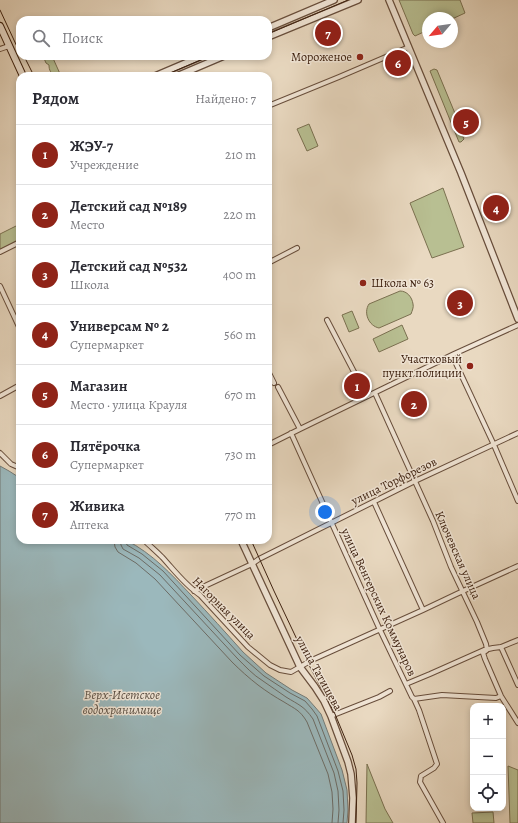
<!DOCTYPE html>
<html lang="ru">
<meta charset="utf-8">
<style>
:root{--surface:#fff;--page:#f7f7f7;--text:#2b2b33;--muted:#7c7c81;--line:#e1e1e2;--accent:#8f2418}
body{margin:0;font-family:Alegreya,serif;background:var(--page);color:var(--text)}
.controls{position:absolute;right:12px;bottom:12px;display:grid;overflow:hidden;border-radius:8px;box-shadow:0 2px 6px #0003}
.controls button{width:36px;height:36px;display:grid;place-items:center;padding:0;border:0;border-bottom:1px solid var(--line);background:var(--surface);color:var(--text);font:20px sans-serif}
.compass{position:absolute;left:422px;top:12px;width:36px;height:36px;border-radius:50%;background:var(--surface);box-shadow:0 2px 6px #0003;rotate:241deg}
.you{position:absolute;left:325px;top:512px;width:14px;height:14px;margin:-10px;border:3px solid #fff;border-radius:50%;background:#1a73e8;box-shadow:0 0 0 6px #1a73e833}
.badge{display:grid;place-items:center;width:26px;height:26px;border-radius:50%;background:var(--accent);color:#fff;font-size:13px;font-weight:700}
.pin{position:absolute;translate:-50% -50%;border:2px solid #fff;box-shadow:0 1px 4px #0006}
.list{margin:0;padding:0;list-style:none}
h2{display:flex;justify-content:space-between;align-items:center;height:52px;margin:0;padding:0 16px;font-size:17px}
h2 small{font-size:13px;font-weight:400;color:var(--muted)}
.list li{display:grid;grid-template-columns:26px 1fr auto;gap:12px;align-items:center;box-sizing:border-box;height:60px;padding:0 16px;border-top:1px solid var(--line)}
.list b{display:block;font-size:15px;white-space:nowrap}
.list p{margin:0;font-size:13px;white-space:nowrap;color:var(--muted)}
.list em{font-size:13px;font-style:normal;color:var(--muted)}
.icon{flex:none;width:22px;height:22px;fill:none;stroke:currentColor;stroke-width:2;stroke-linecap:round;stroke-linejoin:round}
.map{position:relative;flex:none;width:518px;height:823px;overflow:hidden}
.search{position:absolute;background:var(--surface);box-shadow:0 2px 6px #0003;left:16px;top:16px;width:256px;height:44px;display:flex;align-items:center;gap:10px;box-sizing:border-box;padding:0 14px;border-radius:12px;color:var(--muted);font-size:15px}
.panel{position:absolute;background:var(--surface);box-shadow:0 2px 6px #0003;left:16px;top:72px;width:256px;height:472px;border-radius:12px}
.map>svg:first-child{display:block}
.green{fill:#b8bf92;stroke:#7a7050}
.water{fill:#9bb8bc;stroke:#757b77}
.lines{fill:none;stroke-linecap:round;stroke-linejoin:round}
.shore{stroke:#6c6c66;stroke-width:1}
.minor-casing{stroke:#684e3c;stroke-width:6}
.tertiary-casing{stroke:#684e3c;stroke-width:8}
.secondary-casing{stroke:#3d200f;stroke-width:8}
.minor{stroke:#f1e6d7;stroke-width:4}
.tertiary{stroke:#f1e6d7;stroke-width:5.5}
.secondary{stroke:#f1e6d7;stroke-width:6}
.tram{stroke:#3d200f;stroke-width:1}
.poi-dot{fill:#8f2418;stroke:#f1e6d7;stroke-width:1.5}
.labels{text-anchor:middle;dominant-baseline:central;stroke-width:3;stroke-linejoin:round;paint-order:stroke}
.poi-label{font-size:12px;fill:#3d200f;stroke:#f1e6d7;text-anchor:end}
.street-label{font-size:12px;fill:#3d200f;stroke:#f1e6d7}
.water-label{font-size:13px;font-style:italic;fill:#594e43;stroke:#f1e6d7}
</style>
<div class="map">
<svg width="518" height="823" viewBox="0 0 518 823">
<rect width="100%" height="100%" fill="#e9d9c1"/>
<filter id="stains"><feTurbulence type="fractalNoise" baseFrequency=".005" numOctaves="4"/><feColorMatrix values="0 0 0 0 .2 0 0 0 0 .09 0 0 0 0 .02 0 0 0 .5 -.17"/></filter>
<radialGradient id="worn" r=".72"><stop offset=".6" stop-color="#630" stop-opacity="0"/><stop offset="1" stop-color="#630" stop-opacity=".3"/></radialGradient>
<path class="green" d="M399 0H460L465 13 452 19V18H428V30L415 36 413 34Z
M43 56H52L61 76H54C51 72 49 71 49 65L46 63Z
M434 69 437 70 459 123V128L464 139 461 142H459L430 71Z
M309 124 318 146 307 151 297 129Z
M443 188 464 247 432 258 410 203Z
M20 224V239L0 249V234Z
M400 291C407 291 412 297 413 304 414 307 412 311 411 314L379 328C369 326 363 313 369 304Z
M352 311 359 328 349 332 342 315Z
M402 325 408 339 379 352 373 339Z
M367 764 385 809 393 823H366Z
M508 766 518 770V823H510Z
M493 812 494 823H473L472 813Z"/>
<path class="water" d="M0 466 9 471 20 478V540H126C153 554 171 574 191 595 209 614 226 633 243 652L266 673 292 690 307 698 315 707 321 714 342 770 347 790 348 810 347 823H0Z"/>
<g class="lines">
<path class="shore" d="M114 540 115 547 118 552 136 563 155 579 232 662C240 670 249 678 258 685 266 691 275 697 284 702 295 709 300 710 307 722L328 774 332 792 333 809 332 823
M120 540 121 545 123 549 139 558 160 575 237 658C245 666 253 675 263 681 271 686 278 692 286 697 299 705 304 706 313 719L334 773 338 791 339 810 338 823
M125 540 127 545 142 554 163 571 240 655 264 676 290 693 305 701 312 709 317 716 338 771 343 791 344 810 343 823"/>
<g class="minor-casing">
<path id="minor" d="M0 49 9 46
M268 106 339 77 409 47
M0 252 20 242
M268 263 297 248
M0 286 20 329
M327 320 365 393 368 396
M452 355 494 445 518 501
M268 371 274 383
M278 387 300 429
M375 393 433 521 451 567 477 622 486 644 487 650 483 653 485 659 501 696 518 723
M0 396 20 385
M291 433 380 630 412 697 414 699 419 710 437 764 434 768 421 776 420 782 443 823
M268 445 300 429 454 354 518 325
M0 453 11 464 20 468
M374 502 423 610
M144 540C150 546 156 551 162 557 174 570 185 585 200 595L248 647 270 665 280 670 291 672 312 660 423 610 463 591 518 566
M194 591 252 564 259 559 415 481 518 433
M501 647 518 685
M406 684 430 674 484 650 493 648 501 647 518 640
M414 699 442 695 496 698 501 696
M331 716 379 697 390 691"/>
</g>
<g class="tertiary-casing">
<path id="tertiary" d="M389 0 461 173 518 319
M268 28 334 0
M268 37 358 0
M155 76 202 56
M177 76 224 56
M241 540 300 667 315 687 324 701 331 716 348 762 351 774 353 798 352 823"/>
</g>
<g class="secondary-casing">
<path id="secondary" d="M0 26 23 76"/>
</g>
<use href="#minor" class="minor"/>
<use href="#tertiary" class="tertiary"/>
<use href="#secondary" class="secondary"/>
<path class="tram" d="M0 10 20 53
M268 34 348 0
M24 56 34 76
M163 76 210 56
M251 540 274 591 311 669 335 714 352 755 356 769 357 783 356 823"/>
</g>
<g class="poi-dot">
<circle cx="360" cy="57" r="4"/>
<circle cx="363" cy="283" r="4"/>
<circle cx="470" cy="366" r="4"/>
</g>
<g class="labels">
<g class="poi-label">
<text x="352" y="57">Мороженое</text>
<text x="371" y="283" text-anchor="start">Школа № 63</text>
<text x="462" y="359">Участковый<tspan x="462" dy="14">пункт полиции</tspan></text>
</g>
<g class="street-label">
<text transform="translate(394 481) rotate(-26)">улица Торфорезов</text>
<text transform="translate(458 555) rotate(66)">Ключевская улица</text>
<text transform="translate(379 602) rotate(65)">улица Венгерских Коммунаров</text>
<text transform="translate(224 608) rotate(45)">Нагорная улица</text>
<text transform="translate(319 673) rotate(61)">улица Татищева</text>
</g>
<g class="water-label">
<text x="122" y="694">Верх-Исетское<tspan x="122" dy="15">водохранилище</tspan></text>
</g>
</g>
<rect width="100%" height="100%" filter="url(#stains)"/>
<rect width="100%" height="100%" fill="url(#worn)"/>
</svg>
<div class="controls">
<button>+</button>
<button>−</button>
<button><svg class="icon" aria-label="locate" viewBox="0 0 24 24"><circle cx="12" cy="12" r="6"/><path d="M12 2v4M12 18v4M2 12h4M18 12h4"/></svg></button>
</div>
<svg class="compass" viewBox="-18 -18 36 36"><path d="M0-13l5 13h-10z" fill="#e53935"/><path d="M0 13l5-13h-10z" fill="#7c7c81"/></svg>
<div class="you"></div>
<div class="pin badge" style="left:357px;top:386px">1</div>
<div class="pin badge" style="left:414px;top:404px">2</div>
<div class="pin badge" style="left:460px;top:303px">3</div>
<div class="pin badge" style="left:496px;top:208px">4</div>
<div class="pin badge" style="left:466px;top:122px">5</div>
<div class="pin badge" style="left:398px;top:63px">6</div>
<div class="pin badge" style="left:328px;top:33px">7</div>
<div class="search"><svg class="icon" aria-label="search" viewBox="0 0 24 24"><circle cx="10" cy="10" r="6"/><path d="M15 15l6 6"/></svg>Поиск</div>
<section class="panel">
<h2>Рядом<small>Найдено: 7</small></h2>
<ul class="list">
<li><span class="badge">1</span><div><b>ЖЭУ-7</b><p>Учреждение</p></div><em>210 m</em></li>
<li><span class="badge">2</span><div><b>Детский сад №189</b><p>Место</p></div><em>220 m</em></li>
<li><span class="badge">3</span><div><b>Детский сад №532</b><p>Школа</p></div><em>400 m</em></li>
<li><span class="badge">4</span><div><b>Универсам № 2</b><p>Супермаркет</p></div><em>560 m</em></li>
<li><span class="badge">5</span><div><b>Магазин</b><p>Место · улица Крауля</p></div><em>670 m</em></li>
<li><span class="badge">6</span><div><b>Пятёрочка</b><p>Супермаркет</p></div><em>730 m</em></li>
<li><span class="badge">7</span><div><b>Живика</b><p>Аптека</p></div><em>770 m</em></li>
</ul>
</section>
</div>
